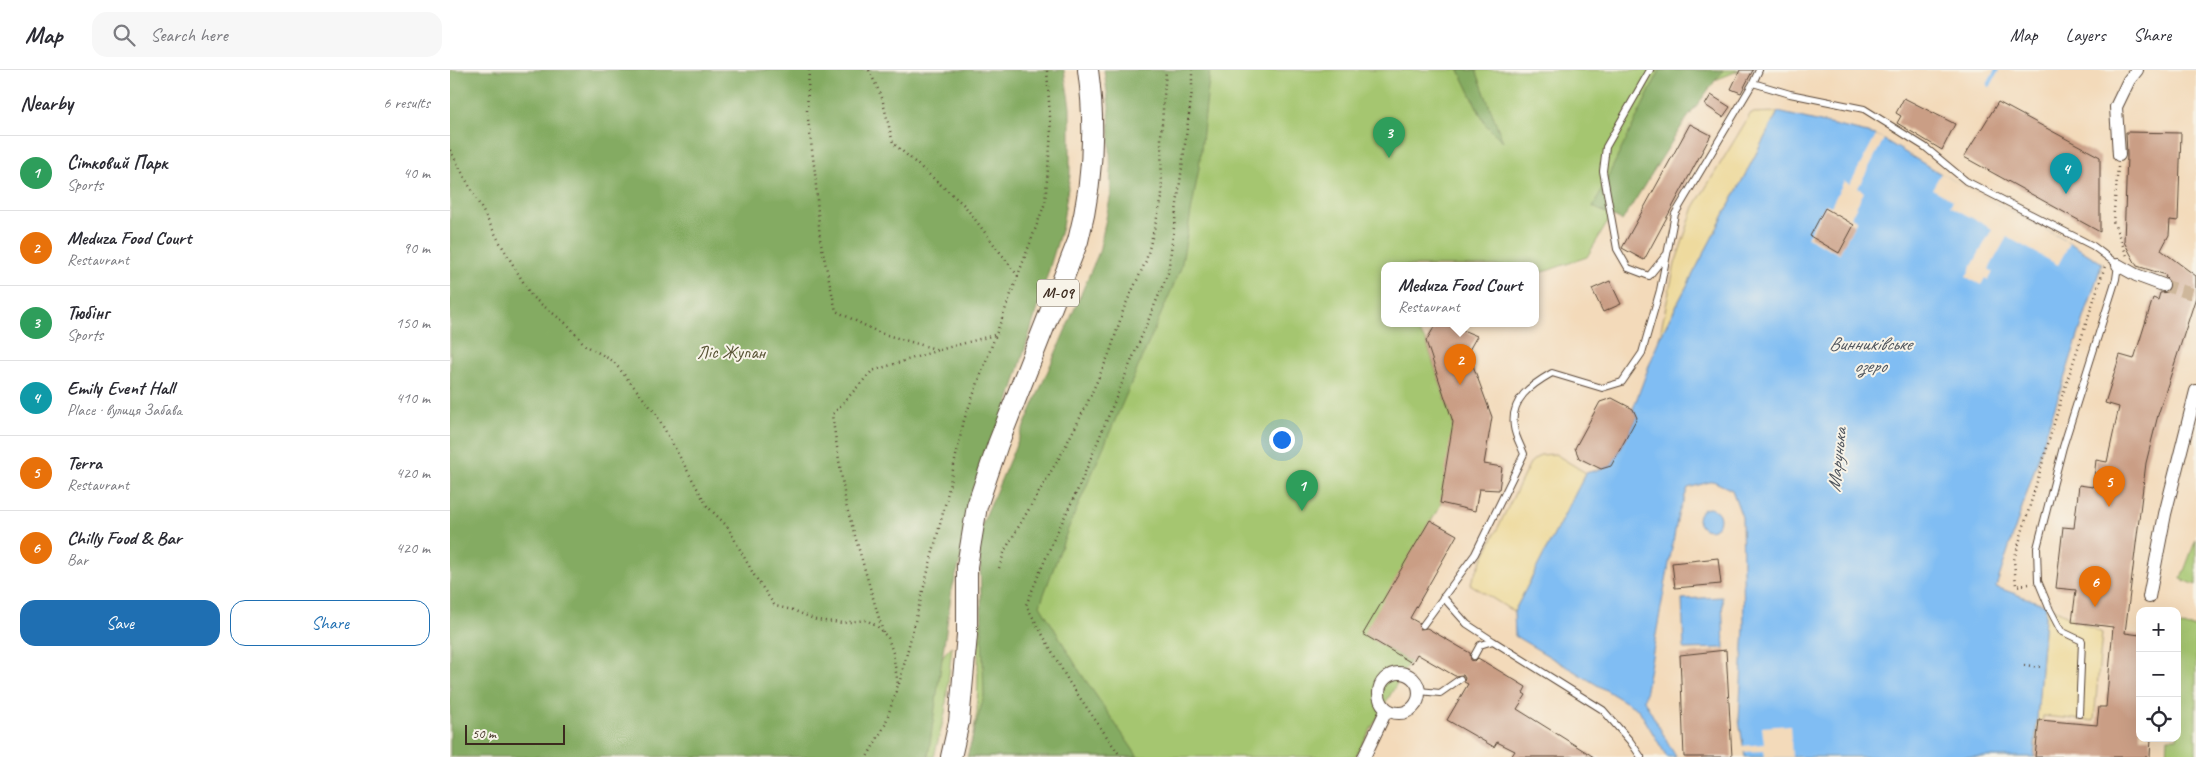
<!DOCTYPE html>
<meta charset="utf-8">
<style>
:root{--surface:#fff;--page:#f7f7f7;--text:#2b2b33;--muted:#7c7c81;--line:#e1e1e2;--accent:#1f6fb2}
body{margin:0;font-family:Caveat,sans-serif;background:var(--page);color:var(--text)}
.controls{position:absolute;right:15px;bottom:15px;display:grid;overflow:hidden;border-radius:10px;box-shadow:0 5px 20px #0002}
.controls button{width:45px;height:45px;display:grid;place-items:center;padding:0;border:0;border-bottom:1px solid var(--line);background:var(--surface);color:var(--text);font:25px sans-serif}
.scale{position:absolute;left:15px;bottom:12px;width:100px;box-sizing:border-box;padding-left:5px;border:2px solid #3b2a1e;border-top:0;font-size:14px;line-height:18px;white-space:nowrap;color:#3b2a1e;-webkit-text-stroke:4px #f7f3e8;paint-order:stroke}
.you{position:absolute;left:831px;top:369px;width:18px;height:18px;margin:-12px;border:4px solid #fff;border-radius:50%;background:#1a73e8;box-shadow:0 0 0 8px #1a73e833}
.badge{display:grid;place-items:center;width:32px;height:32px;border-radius:50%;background:var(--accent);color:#fff;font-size:16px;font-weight:700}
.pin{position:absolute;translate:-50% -41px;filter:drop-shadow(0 1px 2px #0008)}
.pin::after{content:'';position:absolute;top:26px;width:18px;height:15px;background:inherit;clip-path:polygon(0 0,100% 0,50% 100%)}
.popup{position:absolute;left:931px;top:192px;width:158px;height:65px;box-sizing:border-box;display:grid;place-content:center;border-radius:10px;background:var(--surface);filter:drop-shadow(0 1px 4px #0005);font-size:16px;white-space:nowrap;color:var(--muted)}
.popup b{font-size:19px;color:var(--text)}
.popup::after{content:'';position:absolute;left:50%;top:100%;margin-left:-10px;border:10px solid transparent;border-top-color:var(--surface)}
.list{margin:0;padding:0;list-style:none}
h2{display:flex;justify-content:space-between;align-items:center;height:65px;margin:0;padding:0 20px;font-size:21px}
h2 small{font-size:16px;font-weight:400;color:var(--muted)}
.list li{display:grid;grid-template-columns:32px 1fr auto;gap:15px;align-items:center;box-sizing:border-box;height:75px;padding:0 20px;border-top:1px solid var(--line)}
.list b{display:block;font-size:19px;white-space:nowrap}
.list p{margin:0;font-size:16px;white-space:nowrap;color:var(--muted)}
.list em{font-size:16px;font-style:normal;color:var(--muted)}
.actions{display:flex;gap:10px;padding:15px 20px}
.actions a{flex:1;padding:11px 0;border:1px solid var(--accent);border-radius:15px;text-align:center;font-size:18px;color:var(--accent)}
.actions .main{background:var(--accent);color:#fff}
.icon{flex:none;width:28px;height:28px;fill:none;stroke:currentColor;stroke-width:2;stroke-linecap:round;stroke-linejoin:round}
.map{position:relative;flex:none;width:1746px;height:687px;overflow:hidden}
header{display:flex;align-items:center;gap:30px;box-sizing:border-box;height:70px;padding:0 25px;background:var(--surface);border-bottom:1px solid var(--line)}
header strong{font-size:24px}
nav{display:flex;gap:28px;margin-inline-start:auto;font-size:18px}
.search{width:350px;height:45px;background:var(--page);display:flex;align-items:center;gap:12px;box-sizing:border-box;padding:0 18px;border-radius:15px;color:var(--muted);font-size:19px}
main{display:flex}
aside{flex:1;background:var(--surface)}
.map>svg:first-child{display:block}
.green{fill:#a5c66f;stroke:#707846}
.forest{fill:#84ab62;stroke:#606a40}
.sand{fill:#eeda9e;stroke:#94825e}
.water{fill:#80bdf3;stroke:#5e7488}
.pier{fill:#f3daba}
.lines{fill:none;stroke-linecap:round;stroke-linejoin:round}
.stream{stroke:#80bdf3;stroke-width:4}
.building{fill:#ca9e85}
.minor-tunnel{stroke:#ceb79b;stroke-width:12;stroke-dasharray:12 6;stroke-linecap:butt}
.service-casing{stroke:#574435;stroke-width:8}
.minor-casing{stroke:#574435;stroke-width:14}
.primary-casing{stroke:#574435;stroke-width:22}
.path{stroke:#574435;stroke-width:2.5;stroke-dasharray:1 4;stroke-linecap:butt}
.service{stroke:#fff;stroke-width:6}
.minor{stroke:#fff;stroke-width:12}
.primary{stroke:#fff;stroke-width:20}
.labels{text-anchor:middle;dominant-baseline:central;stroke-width:4;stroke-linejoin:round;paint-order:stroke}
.shield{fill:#f7f3e8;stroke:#73665b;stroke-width:1}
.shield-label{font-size:16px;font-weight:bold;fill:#3b2a1e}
.park-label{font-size:18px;fill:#565132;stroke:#f7f3e8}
.water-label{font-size:19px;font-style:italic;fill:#50565e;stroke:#f7f3e8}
</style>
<header>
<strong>Map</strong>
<div class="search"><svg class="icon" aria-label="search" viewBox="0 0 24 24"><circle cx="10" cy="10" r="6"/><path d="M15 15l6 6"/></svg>Search here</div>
<nav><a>Map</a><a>Layers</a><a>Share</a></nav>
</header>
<main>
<aside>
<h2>Nearby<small>6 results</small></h2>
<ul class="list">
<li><span class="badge" style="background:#2e9e5b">1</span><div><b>Сітковий Парк</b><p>Sports</p></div><em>40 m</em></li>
<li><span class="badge" style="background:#e8710a">2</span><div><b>Meduza Food Court</b><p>Restaurant</p></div><em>90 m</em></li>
<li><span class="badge" style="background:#2e9e5b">3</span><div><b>Тюбінг</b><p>Sports</p></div><em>150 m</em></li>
<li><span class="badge" style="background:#0f9aa8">4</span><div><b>Emily Event Hall</b><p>Place · вулиця Забава</p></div><em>410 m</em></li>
<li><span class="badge" style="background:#e8710a">5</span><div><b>Terra</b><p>Restaurant</p></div><em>420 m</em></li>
<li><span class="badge" style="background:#e8710a">6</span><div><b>Chilly Food &amp; Bar</b><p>Bar</p></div><em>420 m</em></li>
</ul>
<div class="actions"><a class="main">Save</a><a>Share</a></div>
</aside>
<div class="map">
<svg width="1746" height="687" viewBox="0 0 1746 687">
<rect width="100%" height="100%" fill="#f7f3e8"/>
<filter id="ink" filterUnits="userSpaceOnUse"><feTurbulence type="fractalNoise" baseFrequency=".02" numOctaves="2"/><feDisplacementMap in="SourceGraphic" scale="10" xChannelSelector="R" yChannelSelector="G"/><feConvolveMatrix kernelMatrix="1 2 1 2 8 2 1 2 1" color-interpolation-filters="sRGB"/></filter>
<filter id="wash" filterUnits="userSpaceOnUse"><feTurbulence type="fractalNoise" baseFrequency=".0096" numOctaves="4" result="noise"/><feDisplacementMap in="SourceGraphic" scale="20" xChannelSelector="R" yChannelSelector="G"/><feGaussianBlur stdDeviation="1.12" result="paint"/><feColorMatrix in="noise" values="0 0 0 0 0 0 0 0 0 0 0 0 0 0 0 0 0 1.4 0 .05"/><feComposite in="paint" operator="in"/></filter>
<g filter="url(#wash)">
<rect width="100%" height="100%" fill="#f3daba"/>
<path class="green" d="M732 0H1290L1243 19 1219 49 1137 187 1090 203H1085V196H935V254H961L976 271 1003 352V369L991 434 915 565 959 592 905 687H519L527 642 529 554 547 529Z
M1746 469V515L1731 509Z
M1727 556 1746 557V687H1717L1718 668H1727Z
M502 576 495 643 484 687H442L495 583Z"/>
<path class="forest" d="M0 0H614L620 37V105L612 157 502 519 478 687H0Z
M654 0H760L749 98 731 198 618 459 590 535 630 602 688 687H517L534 626 529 461 649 182 661 124 659 36Z
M1009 0H1026L1053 72 1035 54Z
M1210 0H1273L1233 54 1172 151 1143 137Z"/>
<path class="sand" d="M1328 42 1209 269 1225 194 1244 137 1301 43Z
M1105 384 1136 403 1064 542 1020 514 1080 393 1090 385Z
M1596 535 1652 563 1644 651 1593 646 1589 687H1584Z"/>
<path class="water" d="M1328 42 1426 65 1486 101 1620 173 1652 193 1546 517 1596 535 1584 687H1295L1289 650 1294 557 1292 447 1282 420 1263 411 1238 418 1228 445 1194 630 1226 687H1217L1189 640 1065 566 1064 542 1136 403 1161 396 1187 348 1183 339 1209 269Z
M1248 449a11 11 0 1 1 22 0a11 11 0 1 1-22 0Z
M1272 527 1274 578 1234 579 1232 529Z"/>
<path class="pier" d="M1426 65 1434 69 1408 118 1414 122 1401 147 1407 150 1389 184 1357 167 1376 134 1381 136 1394 111 1400 114Z
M1491 103 1620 173 1608 195 1557 167 1539 199 1543 202 1538 210 1535 208 1531 215 1516 207 1542 159 1500 136 1503 130 1482 119Z
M1340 655 1342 687H1315L1314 681 1292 682 1291 676 1314 674 1312 657Z"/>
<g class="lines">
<path class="stream" d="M1539 15 1547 0"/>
</g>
<g id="blocks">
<path class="building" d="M1290 0H1303L1291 23 1281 19Z
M1261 25 1280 37 1273 47 1255 35Z
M1454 28 1505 54 1492 80 1447 53 1451 46 1446 43Z
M1548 32 1650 87V162L1514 87Z
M1240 54 1261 65 1194 190 1172 178Z
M1676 62 1731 63 1728 151 1720 150 1719 165 1711 180 1746 206V227L1708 345 1696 393 1675 563 1690 565V668H1701L1700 687H1585L1589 650 1647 655 1649 637H1656L1663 557 1622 552 1626 520 1606 518 1613 457 1624 458 1629 415 1643 417 1646 390 1657 392 1669 337 1655 333 1670 285 1684 289 1703 228 1708 230 1710 223 1718 222 1721 217V213L1715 207 1716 205 1687 196 1674 172 1677 85Z
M1375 138 1404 155 1389 183 1360 166Z
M1160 211 1171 234 1153 242 1142 219Z
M986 254H998L1027 266 1018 282 1042 347 1034 394 1052 397 1049 420 1029 419 1025 441 990 433 1003 352 976 271Z
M1162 328 1183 339 1187 348 1161 396 1151 399 1129 388 1125 378 1150 332Z
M980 450 1007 465 960 548 969 553 970 559 977 558 1020 583 1021 590 1025 591 1028 588 1076 617 1073 623 1076 625 1067 639 1144 687H1061L1065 681 1047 672 1044 677 997 650 1018 614 1014 612 1015 608 1013 605 1005 606 967 584 962 593 913 564Z
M1268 488 1271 514 1225 518 1222 493Z
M1276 580 1282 687H1234L1230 585Z"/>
</g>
</g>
<g filter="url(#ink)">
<use href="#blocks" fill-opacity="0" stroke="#574435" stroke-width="1"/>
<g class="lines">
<path class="minor-tunnel" d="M1713 215 1746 225"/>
<g class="service-casing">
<path id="service" d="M1200 0 1156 77 1153 101 1167 179 1178 198 1199 206 1216 185
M1303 13 1309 0
M993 527 1017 554 1043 571
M973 555 1025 484 1074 384C1071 376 1065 366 1064 357 1060 329 1081 315 1102 303L1152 318 1172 312 1192 283 1210 220 1225 144 1303 13 1340 24 1414 39 1475 77 1516 111 1643 176 1668 195 1666 209 1613 377 1587 478 1588 511 1600 540 1611 561 1632 571 1629 644
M1024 586 1030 575 1043 571 1153 640 1180 671 1191 687
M969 621 990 623 1010 609"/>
</g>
<g class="minor-casing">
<path id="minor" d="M1669 85 1666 37 1679 10 1687 0
M1668 195 1686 205 1713 215
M1699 527 1715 444 1746 321
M929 623a20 20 0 1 1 40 0a20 20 0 1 1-40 0Z
M914 687 937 639"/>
</g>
<g class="primary-casing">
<path id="primary" d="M501 687 509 652 517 565V496L527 436 548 374 628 171C643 114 646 58 638 0"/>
</g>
<path class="path" d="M359 0 357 41 365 103 370 169 386 241 430 263 489 280 548 264
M388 0H393
M419 0 432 28 443 73 514 135 568 206
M0 80 49 171 82 227 118 255 135 275 163 291 206 344 257 436 277 456 304 505 325 536 343 540 366 550 392 553 416 550 427 556 438 568 443 583 448 615 435 655 417 687
M1668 97 1663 151 1677 186
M549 498 555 480 613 381 636 336 660 282 674 238 696 191 712 128 711 66 716 0
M1579 514 1566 516 1564 490 1610 333 1655 196
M433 562 396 435 382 345 422 301 489 280
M1574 595 1591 597
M449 614 496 431 514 350 595 133 601 64 597 0
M671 687 619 612 576 535 603 471 628 419 718 203 742 21V0"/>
<use href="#service" class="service"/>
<use href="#minor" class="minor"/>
<use href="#primary" class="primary"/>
</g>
</g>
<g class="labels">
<rect class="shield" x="587" y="209.5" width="42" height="27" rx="4"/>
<g class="shield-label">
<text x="608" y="223">М-09</text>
</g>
<g class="park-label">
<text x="281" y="282">Ліс Жупан</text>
</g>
<g class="water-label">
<text x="1420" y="274">Винниківське<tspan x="1420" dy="22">озеро</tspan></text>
<text transform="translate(1387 390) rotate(-84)">Марунька</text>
</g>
</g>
</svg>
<div class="controls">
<button>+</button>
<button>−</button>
<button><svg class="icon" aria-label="locate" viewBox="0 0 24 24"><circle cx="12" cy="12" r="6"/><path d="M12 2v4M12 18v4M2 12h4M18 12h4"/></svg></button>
</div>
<div class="scale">50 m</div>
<div class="you"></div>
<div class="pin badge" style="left:852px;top:441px;background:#2e9e5b">1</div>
<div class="pin badge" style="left:1010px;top:315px;background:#e8710a">2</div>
<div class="popup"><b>Meduza Food Court</b>Restaurant</div>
<div class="pin badge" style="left:939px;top:88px;background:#2e9e5b">3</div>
<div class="pin badge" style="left:1616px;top:124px;background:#0f9aa8">4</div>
<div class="pin badge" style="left:1659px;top:437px;background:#e8710a">5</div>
<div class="pin badge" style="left:1645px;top:537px;background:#e8710a">6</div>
</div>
</main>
